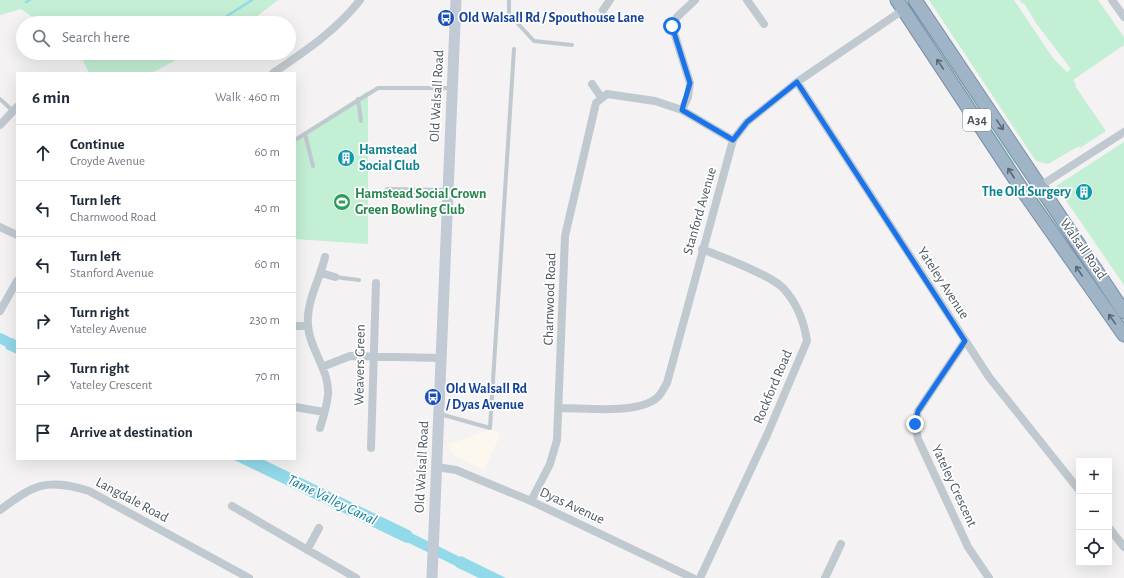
<!DOCTYPE html>
<meta charset="utf-8">
<style>
:root{--surface:#fff;--page:#f6f6f7;--text:#1f2937;--muted:#747a83;--line:#e0e1e3}
body{margin:0;font-family:"Alegreya Sans",sans-serif;background:var(--page);color:var(--text)}
.controls{position:absolute;right:12px;bottom:12px;display:grid;overflow:hidden;border-radius:0px;box-shadow:0 4px 16px #0002}
.controls button{width:36px;height:36px;display:grid;place-items:center;padding:0;border:0;border-bottom:1px solid var(--line);background:var(--surface);color:var(--text);font:20px sans-serif}
.stop{position:absolute;width:12px;height:12px;margin:-9px;border:3px solid #1a73e8;border-radius:50%;background:#fff}
.stop.end{background:#1a73e8;border-color:#fff;box-shadow:0 1px 4px #0008}
.list{margin:0;padding:0;list-style:none}
h2{display:flex;justify-content:space-between;align-items:center;height:52px;margin:0;padding:0 16px;font-size:17px}
h2 small{font-size:13px;font-weight:400;color:var(--muted)}
.list li{display:grid;grid-template-columns:26px 1fr auto;gap:12px;align-items:center;box-sizing:border-box;height:56px;padding:0 16px;border-top:1px solid var(--line)}
.list b{display:block;font-size:15px;white-space:nowrap}
.list p{margin:0;font-size:13px;white-space:nowrap;color:var(--muted)}
.list em{font-size:13px;font-style:normal;color:var(--muted)}
.icon{flex:none;width:22px;height:22px;fill:none;stroke:currentColor;stroke-width:2;stroke-linecap:round;stroke-linejoin:round}
.map{position:relative;flex:none;width:1124px;height:578px;overflow:hidden}
.search{position:absolute;background:var(--surface);box-shadow:0 4px 16px #0002;left:16px;top:16px;width:280px;height:44px;display:flex;align-items:center;gap:10px;box-sizing:border-box;padding:0 14px;border-radius:22px;color:var(--muted);font-size:15px}
.panel{position:absolute;background:var(--surface);box-shadow:0 4px 16px #0002;left:16px;top:72px;width:280px;height:388px;border-radius:0px}
.map>svg:first-child{display:block}
.commercial{fill:#fcf8ee}
.green{fill:#c3efd4}
.water{fill:#92d9ea}
.lines{fill:none;stroke-linecap:round;stroke-linejoin:round}
.stream{stroke:#92d9ea;stroke-width:2.5}
.canal{stroke:#92d9ea;stroke-width:10}
.trunk-casing{stroke:#7790aa;stroke-width:15}
.service{stroke:#c1c9d0;stroke-width:4}
.minor{stroke:#c1c9d0;stroke-width:8}
.secondary{stroke:#c1cad5;stroke-width:11}
.trunk{stroke:#a0b4c7;stroke-width:13}
.oneway{stroke:#5b6874}
.route{stroke:#1a73e8;stroke-width:5}
.labels{text-anchor:middle;dominant-baseline:central;stroke-width:3.5;stroke-linejoin:round;paint-order:stroke}
.shield{fill:#fff;stroke:#80888f;stroke-width:1}
.shield-label{font-size:13px;font-weight:bold;fill:#4a555f}
.transit-label{font-size:14px;font-weight:bold;fill:#164399;stroke:#fff;text-anchor:start}
.street-label{font-size:14px;fill:#4a555f;stroke:#fff}
.culture-label{font-size:14px;font-weight:bold;fill:#0d838f;stroke:#fff;text-anchor:start}
.leisure-label{font-size:14px;font-weight:bold;fill:#27864d;stroke:#fff;text-anchor:start}
.water-label{font-size:15px;font-style:italic;fill:#11809c;stroke:#fff}
</style>
<div class="map">
<svg width="1124" height="578" viewBox="0 0 1124 578">
<rect width="100%" height="100%" fill="#f4f2f2"/>
<path class="commercial" d="M491 429 501 434 484 470 456 457 447 445Z"/>
<path class="green" d="M0 0H278L248 23H41L21 9 0 15Z
M902 0H911L1017 161 1013 164Z
M929 0H1014L1053 58 1067 72 1071 69 1036 23 1024 3 1022 4 1020 0H1098L1124 37V45L1073 80 1076 85 1075 86 1106 131 1080 148 1079 146 1048 164 1036 161Z
M79 53H189L152 73H89Z
M368 91V244L295 239V138Z
M1124 142V285L1056 186Z
M1037 188 1124 317V328L1031 191Z"/>
<path class="water" d="M13 338 17 341V354L6 349 5 341Z
M232 459H262L411 531 415 541 406 543Z
M461 556 506 578H479L456 567 455 560Z"/>
<g class="lines">
<path class="stream" d="M26 2 30 0
M223 23 227 16 252 0"/>
<path class="canal" d="M0 338 17 347
M404 535 467 566"/>
<g class="trunk-casing">
<path id="trunk" d="M897 0 1023 191 1124 335
M915 0 1124 312"/>
</g>
<path class="service" d="M509 0V14L534 41 572 45
M0 99 13 111
M358 99 361 121
M305 134 313 166
M295 140 378 88H452
M335 277 359 280
M440 414 490 428 514 49"/>
<path class="minor" d="M747 0 764 24
M1112 0 1124 17
M603 10 610 0
M273 73C304 52 337 30 360 0
M797 82 989 377 1079 490
M592 84 601 97
M682 110 688 97 690 83 672 26 677 17 695 0
M0 125 17 107
M1040 186 1124 132
M388 191 447 192
M0 227 17 235
M321 273 335 277
M0 311 17 281
M295 326H307
M965 341 918 411 915 424 918 439 968 547 989 578
M322 367 350 356 441 358
M295 407 324 412
M559 408C585 408 633 414 654 400 661 396 663 389 667 383L733 140 747 122 797 82 903 10
M320 428C323 418 327 406 328 395 330 370 309 349 308 325 306 302 320 279 325 257
M371 448 376 283
M437 467 456 470 531 501 693 578
M531 501 550 464 557 440 565 236 596 103 607 94 655 101 682 110 733 140
M232 506 356 578
M0 510C35 484 46 478 89 491L249 578
M1109 528 1124 547
M307 550 319 528
M700 578 767 435 807 341C804 321 797 303 783 288 769 274 722 257 702 249
M825 578 841 544"/>
<path class="secondary" d="M432 578 456 0"/>
<use href="#trunk" class="trunk"/>
</g>
<defs><path id="oneway-shaft" d="M-6 0H5M1.5-3L5.5 0L1.5 3" fill="none" stroke-width="1.6" stroke-linecap="round" stroke-linejoin="round"/></defs>
<g class="oneway">
<use href="#oneway-shaft" transform="translate(940 64) rotate(-124)"/>
<use href="#oneway-shaft" transform="translate(1000 125) rotate(56)"/>
<use href="#oneway-shaft" transform="translate(1011 173) rotate(-123)"/>
<use href="#oneway-shaft" transform="translate(1079 271) rotate(-124)"/>
<use href="#oneway-shaft" transform="translate(1112 319) rotate(-126)"/>
</g>
<g class="lines">
<path class="route" d="M672 26 690 83 682 110 733 140 747 122 797 82 965 341 918 411 915 424"/>
</g>
<defs>
<g id="bus-disc" transform="scale(0.9)"><circle r="9.5" fill="#1a4fb4" stroke="#fff"/><path d="M-5-6H5V4H4V6H2V4H-2V6H-4V4H-5ZM-3.5-4V0h7V-4ZM-3.5 1.2v1.5H-2V1.2ZM2 1.2v1.5H3.5V1.2Z" fill="#fff"/></g>
<g id="building-disc" transform="scale(0.9)"><circle r="9.5" fill="#0f9aa8" stroke="#fff"/><path d="M-4-6H4V6H1V3H-1V6H-4ZM-2.5-4.3h1.7v1.8h-1.7ZM.8-4.3h1.7v1.8H.8ZM-2.5-1h1.7V.8h-1.7ZM.8-1h1.7V.8H.8Z" fill="#fff"/></g>
<g id="stadium-disc" transform="scale(0.9)"><circle r="9.5" fill="#2e9e5b" stroke="#fff"/><path d="M0-5a6.5 5 0 1 0 0 10a6.5 5 0 1 0 0-10ZM-3.5-1.8h7v3.6h-7Z" fill="#fff"/></g>
</defs>
<g fill-rule="evenodd">
<use href="#bus-disc" x="446" y="18"/>
<use href="#building-disc" x="346" y="158"/>
<use href="#building-disc" x="1084" y="192"/>
<use href="#stadium-disc" x="342" y="202"/>
<use href="#bus-disc" x="433" y="397"/>
</g>
<g class="labels">
<rect class="shield" x="963" y="109" width="28" height="22" rx="3"/>
<g class="shield-label">
<text x="977" y="120">A34</text>
</g>
<g class="transit-label">
<text x="459" y="18">Old Walsall Rd / Spouthouse Lane</text>
<text x="446" y="389">Old Walsall Rd<tspan x="446" dy="16">/ Dyas Avenue</tspan></text>
</g>
<g class="street-label">
<text transform="translate(437 96) rotate(-87)">Old Walsall Road</text>
<text transform="translate(700 211) rotate(-74)">Stanford Avenue</text>
<text transform="translate(1083 249) rotate(55)">Walsall Road</text>
<text transform="translate(943 283) rotate(57)">Yateley Avenue</text>
<text transform="translate(550 299) rotate(-88)">Charnwood Road</text>
<text transform="translate(360 365) rotate(-89)">Weavers Green</text>
<text transform="translate(773 387) rotate(-67)">Rockford Road</text>
<text transform="translate(422 467) rotate(-87)">Old Walsall Road</text>
<text transform="translate(954 486) rotate(65)">Yateley Crescent</text>
<text transform="translate(132 500) rotate(28)">Langdale Road</text>
<text transform="translate(572 506) rotate(25)">Dyas Avenue</text>
</g>
<g class="culture-label">
<text x="359" y="150">Hamstead<tspan x="359" dy="16">Social Club</tspan></text>
<text x="1071" y="192" text-anchor="end">The Old Surgery</text>
</g>
<g class="leisure-label">
<text x="355" y="194">Hamstead Social Crown<tspan x="355" dy="16">Green Bowling Club</tspan></text>
</g>
<g class="water-label">
<text transform="translate(332 500) rotate(26)">Tame Valley Canal</text>
</g>
</g>
</svg>
<div class="controls">
<button>+</button>
<button>−</button>
<button><svg class="icon" aria-label="locate" viewBox="0 0 24 24"><circle cx="12" cy="12" r="6"/><path d="M12 2v4M12 18v4M2 12h4M18 12h4"/></svg></button>
</div>
<div class="stop" style="left:672px;top:26px"></div>
<div class="stop end" style="left:915px;top:424px"></div>
<div class="search"><svg class="icon" aria-label="search" viewBox="0 0 24 24"><circle cx="10" cy="10" r="6"/><path d="M15 15l6 6"/></svg>Search here</div>
<section class="panel">
<h2>6 min<small>Walk · 460 m</small></h2>
<ul class="list">
<li><svg class="icon" aria-label="ahead" viewBox="0 0 24 24"><path d="M12 20V5M6 11l6-6 6 6"/></svg><div><b>Continue</b><p>Croyde Avenue</p></div><em>60 m</em></li>
<li><svg class="icon" aria-label="left" viewBox="0 0 24 24"><path d="M17 20v-9H6M10 6l-5 5 5 5"/></svg><div><b>Turn left</b><p>Charnwood Road</p></div><em>40 m</em></li>
<li><svg class="icon" aria-label="left" viewBox="0 0 24 24"><path d="M17 20v-9H6M10 6l-5 5 5 5"/></svg><div><b>Turn left</b><p>Stanford Avenue</p></div><em>60 m</em></li>
<li><svg class="icon" aria-label="right" viewBox="0 0 24 24"><path d="M7 20v-9h11M14 6l5 5-5 5"/></svg><div><b>Turn right</b><p>Yateley Avenue</p></div><em>230 m</em></li>
<li><svg class="icon" aria-label="right" viewBox="0 0 24 24"><path d="M7 20v-9h11M14 6l5 5-5 5"/></svg><div><b>Turn right</b><p>Yateley Crescent</p></div><em>70 m</em></li>
<li><svg class="icon" aria-label="arrive" viewBox="0 0 24 24"><path d="M6 21V4h12l-3 4 3 4H6"/></svg><div><b>Arrive at destination</b></div></li>
</ul>
</section>
</div>
